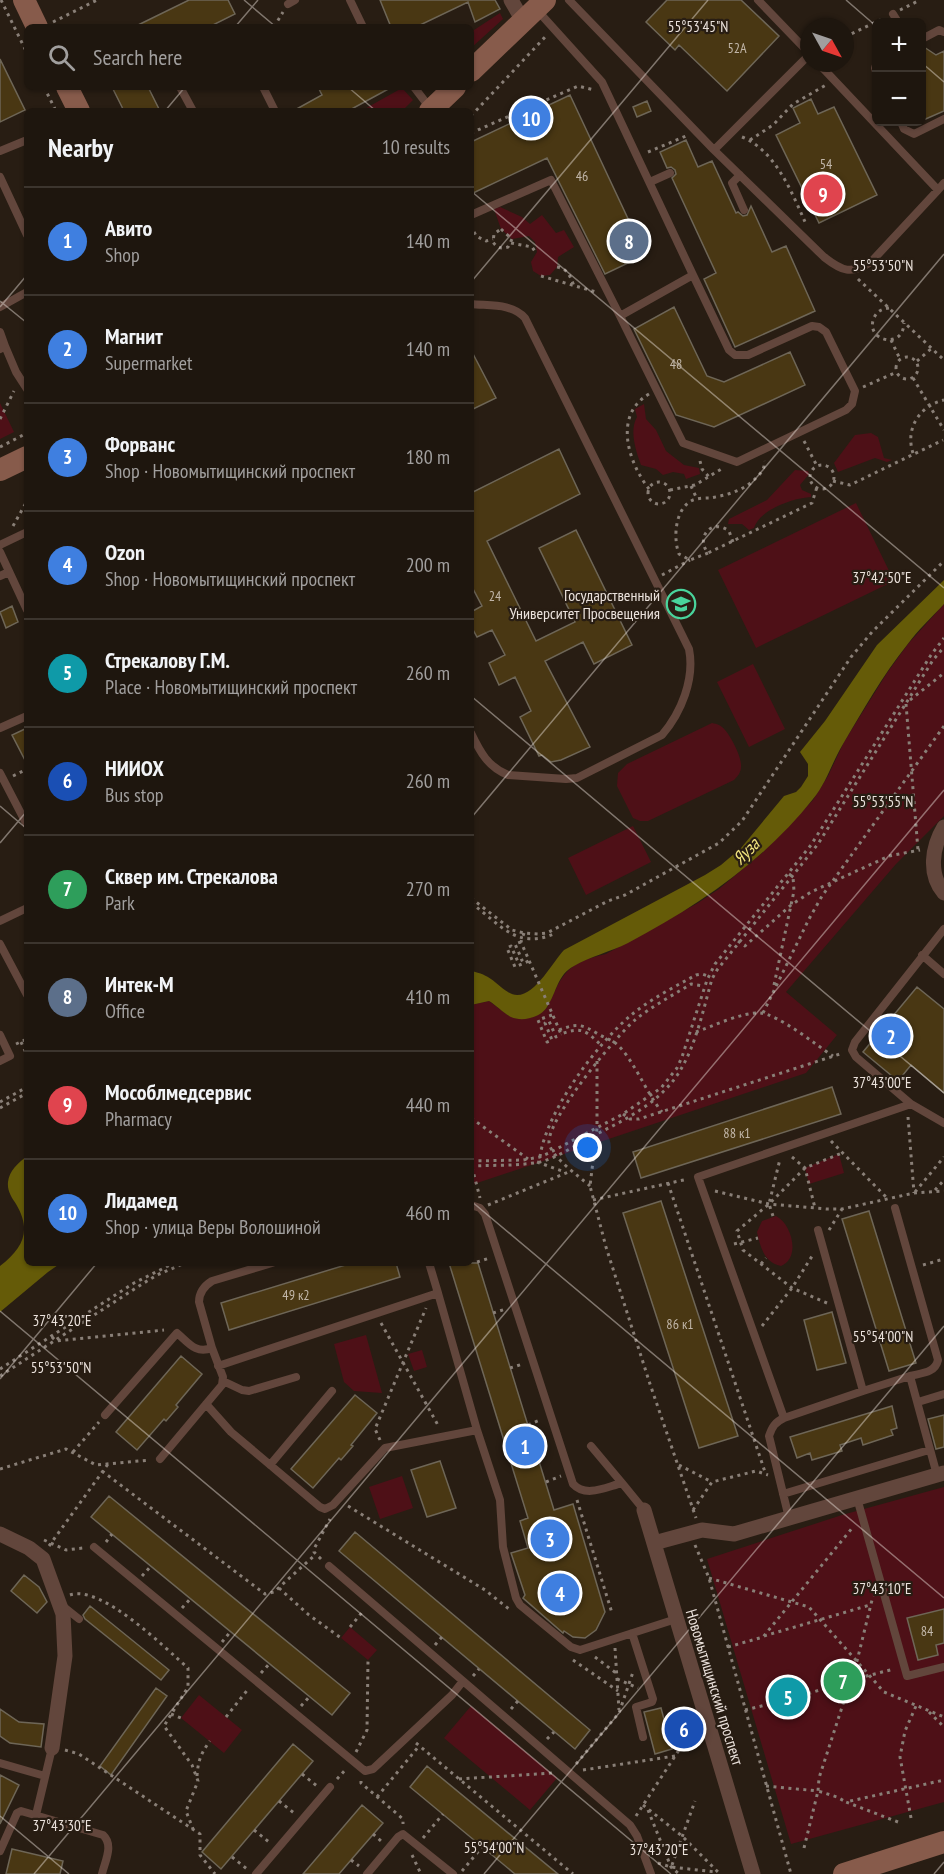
<!DOCTYPE html>
<meta charset="utf-8">
<style>
:root{--surface:#1e160e;--page:#2b231c;--text:#f1f3f6;--muted:#a19f9e;--line:#3c352e;--accent:#8c9099}
body{margin:0;font-family:"PT Sans Narrow",sans-serif;background:var(--page);color:var(--text)}
.controls{position:absolute;right:18px;top:18px;display:grid;overflow:hidden;border-radius:9px;box-shadow:0 2px 4px #0004}
.controls button{width:54px;height:54px;display:grid;place-items:center;padding:0;border:0;border-bottom:2px solid var(--line);background:var(--surface);color:var(--text);font:30px sans-serif}
.compass{position:absolute;left:800px;top:18px;width:54px;height:54px;border-radius:50%;background:var(--surface);box-shadow:0 2px 4px #0004;rotate:130deg}
.you{position:absolute;left:588px;top:1148px;width:21px;height:21px;margin:-15px;border:4px solid #fff;border-radius:50%;background:#1a73e8;box-shadow:0 0 0 9px #1a73e833}
.badge{display:grid;place-items:center;width:39px;height:39px;border-radius:50%;background:var(--accent);color:#fff;font-size:20px;font-weight:700}
.pin{position:absolute;translate:-50% -50%;border:3px solid #fff;box-shadow:0 2px 6px #0006}
.list{margin:0;padding:0;list-style:none}
h2{display:flex;justify-content:space-between;align-items:center;height:78px;margin:0;padding:0 24px;font-size:26px}
h2 small{font-size:20px;font-weight:400;color:var(--muted)}
.list li{display:grid;grid-template-columns:39px 1fr auto;gap:18px;align-items:center;box-sizing:border-box;height:108px;padding:0 24px;border-top:2px solid var(--line)}
.list b{display:block;font-size:22px;white-space:nowrap}
.list p{margin:0;font-size:20px;white-space:nowrap;color:var(--muted)}
.list em{font-size:20px;font-style:normal;color:var(--muted)}
.icon{flex:none;width:33px;height:33px;fill:none;stroke:currentColor;stroke-width:2;stroke-linecap:round;stroke-linejoin:round}
.map{position:relative;flex:none;width:944px;height:1874px;overflow:hidden}
.search{position:absolute;background:var(--surface);box-shadow:0 2px 4px #0004;left:24px;top:24px;width:450px;height:66px;display:flex;align-items:center;gap:15px;box-sizing:border-box;padding:0 21px;border-radius:9px;color:var(--muted);font-size:22px}
.panel{position:absolute;background:var(--surface);box-shadow:0 2px 4px #0004;left:24px;top:108px;width:450px;height:1158px;border-radius:9px}
.map>svg:first-child{display:block}
.green{fill:#4e1017}
.water{fill:#655b08}
.building{fill:#493713;stroke:#6e6657;stroke-width:1.5}
.lines{fill:none;stroke-linecap:round;stroke-linejoin:round}
.path{stroke:#897f77;stroke-width:3;stroke-dasharray:3 4.5;stroke-linecap:butt}
.lane{stroke:#62463c;stroke-width:8}
.street{stroke:#62463c;stroke-width:15}
.secondary{stroke:#875b4b;stroke-width:22}
.ticks{fill:none;stroke:#ebe2dc;stroke-width:1.5;stroke-opacity:0.45}
.labels{text-anchor:middle;dominant-baseline:central;stroke-width:4.5;stroke-linejoin:round;paint-order:stroke}
.number-label{font-size:14px;fill:#c2b7aa}
.poi-label{font-size:16px;fill:#ebe2dc;stroke:#281d13;text-anchor:end}
.street-label{font-size:16px;fill:#ebe2dc;stroke:#281d13}
.water-label{font-size:18px;font-style:italic;fill:#f2e47e;stroke:#281d13}
.ticks-label{font-size:15px;text-anchor:middle;fill:#ebe2dc;stroke:#281d13;stroke-width:4.5;stroke-linejoin:round;paint-order:stroke}
</style>
<div class="map">
<svg width="944" height="1874" viewBox="0 0 944 1874">
<rect width="100%" height="100%" fill="#281d13"/>
<path class="green" d="M500 13 503 19 471 48V32Z
M402 88 413 100 402 111H361Z
M500 207 522 217 530 224 542 215 556 233 564 230 574 247 558 257 557 267 550 275 541 276 533 271 531 262 537 252 535 242 529 236 512 239 501 229 494 209Z
M0 403 14 432 0 439Z
M644 404 646 419 656 430 666 451 684 465 699 468 700 474 686 479 684 474 673 472 663 475 656 469 641 465C636 451 629 431 637 417L635 409Z
M871 433 878 437 884 458 892 460 887 462 875 458 838 472 834 463 855 435Z
M795 470 808 471 809 474 800 485 802 490 811 494V497C793 498 759 510 754 528L749 530 742 524H728L729 519 767 500Z
M856 503 894 581 756 648 718 570Z
M944 604V816L896 864 786 992 837 1035 806 1073 471 1185V1005L489 1001 509 1016 547 1008C563 973 566 963 606 954L698 903 719 889 762 853 813 800 828 776 844 742 887 673 908 644Z
M753 664 785 729 749 747 717 682Z
M712 723C717 724 721 725 725 730 731 737 742 757 741 767 741 772 738 776 734 780L648 821H640L633 818 617 786 618 773 627 764Z
M633 826 651 862 586 895 568 858Z
M839 1154 844 1173 809 1184 805 1168Z
M776 1216C792 1224 801 1258 781 1266 764 1263 760 1246 757 1232L762 1221Z
M366 1335 382 1393 354 1391 344 1382 334 1344Z
M422 1350 427 1367 414 1371 408 1354Z
M402 1476 413 1508 380 1519 369 1487Z
M944 1487V1802L791 1844 707 1559 842 1515Z
M350 1627 377 1650 368 1660 341 1638Z
M199 1695 242 1730 224 1753 181 1718Z
M471 1706 557 1778 530 1810 444 1738Z"/>
<path class="water" d="M944 580V604C932 617 918 630 907 645 883 675 863 710 843 744 832 762 827 782 813 799 763 862 698 906 628 943 610 952 591 956 574 966 557 975 557 992 547 1007 540 1018 522 1022 511 1017 503 1013 496 1005 489 1001L471 1005V971C491 975 493 982 508 992 530 1007 552 962 564 950L705 875 721 865 741 848 784 796 796 792 801 787 808 776V764L800 752 825 721 877 645Z
M27 1156V1263H61L48 1272 0 1312V1266C23 1248 32 1231 16 1204 12 1198 7 1191 8 1182 9 1171 18 1163 27 1156Z"/>
<path class="building" d="M189 0H228L235 14 209 27H134Z
M380 0H495L500 9 475 22 468 2 416 27H391Z
M667 0H741L779 36 727 91 679 45 675 50 646 22Z
M921 45 936 55 944 51V111L921 121Z
M0 59 25 110 0 122Z
M112 87H148L160 111H124Z
M318 87H392L348 111H293L322 95Z
M570 95 645 255 605 274 547 158 471 194V142Z
M811 99 818 114 834 107 877 195 819 223 776 135 800 123 793 108Z
M647 101 651 111 637 117 633 107Z
M686 140 698 167 712 161 736 213 738 212 743 216 747 215 751 206 772 252 786 246 815 311 735 347 704 279 716 273 672 178 676 174 675 170 671 167 667 168 660 152Z
M674 307 707 376 724 382 790 352 805 385 714 427 676 415 634 329Z
M471 350 496 398 471 410Z
M559 449 580 494 487 541 536 641 575 622 539 548 576 530 632 645 594 664 583 642 545 661 590 747 561 760 551 762 542 755 539 756 520 717 531 711 515 677 499 685 489 663 505 655 492 630 477 637 471 626V612L482 606 471 585V493Z
M12 606 18 622 6 628 0 612Z
M27 728V764L12 735Z
M917 987 944 1009V1093L911 1065 898 1081 863 1052Z
M832 1087 841 1114 641 1178 633 1152Z
M661 1201 738 1436 699 1448 623 1213Z
M869 1211 916 1363 889 1371 842 1219Z
M352 1263H396L400 1277 229 1330 221 1303Z
M449 1263H478L554 1510 573 1504 605 1612 596 1630 585 1638 573 1637 564 1631 563 1633 523 1598 525 1595 511 1553 528 1548 520 1521 528 1518Z
M832 1312 846 1363 817 1370 804 1320Z
M181 1356 202 1374 176 1405 178 1407 166 1421 164 1419 137 1450 116 1432Z
M355 1395 377 1413 351 1445 353 1446 341 1460 339 1458 313 1488 291 1469Z
M892 1406 897 1428 891 1430 893 1435 863 1445 861 1438 840 1445 842 1451 812 1460 810 1453 797 1458 790 1437Z
M944 1415V1447L936 1449 928 1419Z
M440 1461 456 1508 427 1517 411 1470Z
M109 1496 350 1693 332 1715 91 1517Z
M355 1532 590 1730 575 1749 339 1551Z
M24 1575 39 1587 47 1602 37 1613 11 1591Z
M90 1606 169 1670 161 1680 85 1619 83 1615Z
M944 1609V1643L936 1645 938 1655 918 1660 907 1618Z
M156 1688 167 1696 111 1775 100 1766Z
M661 1708 672 1749 655 1754 644 1712Z
M0 1709 19 1722 44 1724 41 1747 10 1743 0 1736Z
M293 1744 313 1761 221 1869 202 1852Z
M427 1766 558 1874H515L410 1787Z
M0 1775 19 1785 0 1824Z
M362 1805 383 1823 351 1860 339 1874H303Z
M12 1849 63 1861 60 1874H6Z"/>
<g class="lines">
<path class="path" d="M1 0 27 53
M900 10 920 0
M53 22 97 0
M274 27 283 12
M845 37 884 18
M44 87 56 111
M339 109 340 111
M471 116 546 36
M471 133 578 86 594 90
M742 137C776 151 792 193 806 224
M750 140 773 125 793 104 826 85
M648 152 686 136
M471 225 476 236 486 241 493 239
M501 229 512 239 508 247C501 249 497 248 493 242L494 234Z
M511 243 532 247 536 253
M557 267C568 269 570 276 574 286
M541 276 596 292
M858 279 944 360
M889 308C882 309 877 311 874 318 864 340 903 351 904 323
M891 340 900 359
M896 368a11 11 0 1 1 22 0a11 11 0 1 1-22 0Z
M917 361 932 348
M913 378 944 430
M863 387 897 372
M649 394C613 415 628 462 649 489
M0 419 14 391
M804 441 817 466
M0 447 27 433
M913 453C905 429 919 406 944 400
M700 461 702 469 709 477
M810 477a12 12 0 1 1 24 0a12 12 0 1 1-24 0Z
M833 481 850 485 943 440
M648 493a11 11 0 1 1 22 0a11 11 0 1 1-22 0Z
M691 486 697 499
M670 490 695 485 723 468
M13 526 27 501
M733 542 729 531C712 518 695 537 708 553L812 503 817 487
M708 553 690 560 679 554C673 538 675 510 691 501 696 498 704 498 710 498 727 495 744 491 757 477 762 472 765 468 764 461
M662 575 690 560
M910 700 944 673
M906 704 918 850
M13 776 27 769
M471 898 512 930 524 933 538 934 547 933 608 901 625 895 719 843 742 821 851 657 872 632 944 561
M471 903C500 924 517 951 556 933
M524 933 521 942 561 1034C582 1026 586 1031 601 1045
M738 941 745 946 791 905 811 892 889 856 920 850
M521 942 515 944 522 960 518 962 511 946 507 948 515 967 529 961
M774 985 794 891 793 877 789 874
M763 1013 809 919 822 896 944 726
M552 1015 538 1020 547 1042 552 1040 545 1023 549 1021 556 1037 561 1034
M559 1030C577 1023 582 1024 598 1034 603 1037 609 1039 614 1042 632 1055 646 1093 662 1112
M696 1032C713 1026 742 1012 760 1013 778 1014 816 1045 833 1056
M21 1042 27 1055
M16 1044 27 1039
M597 1061V1128L590 1186 606 1247 650 1384 696 1518
M0 1102 27 1087
M0 1108 27 1093
M623 1114 630 1119H639L843 1053
M908 1117 914 1193
M471 1118 528 1159
M831 1141 887 1198
M540 1157C546 1112 596 1045 630 1016 649 1000 674 987 696 975L702 974 708 976
M792 1157 805 1168 815 1208
M471 1161 523 1160 540 1157 549 1153 623 1114 661 1088 677 1068 682 1057 707 980 715 964 811 845 931 655 944 638
M537 1162 565 1172
M471 1166C493 1165 518 1166 540 1162 556 1158 571 1148 585 1140 618 1123 657 1106 678 1074 696 1046 703 1010 712 979L717 970 818 844 933 660 944 647
M472 1167 480 1198
M668 1183 765 1472
M590 1186C580 1177 551 1157 549 1143 547 1119 617 1035 636 1019 653 1006 673 995 691 984L704 986
M935 1190 944 1180
M715 1191 769 1204 827 1209H842L914 1193 944 1191
M915 1192 944 1157
M593 1200 688 1179
M488 1205 571 1171
M773 1216 769 1204 780 1159
M829 1230 842 1209
M734 1244 758 1238
M477 1262 490 1258
M761 1264 766 1258
M923 1265 944 1259
M827 1303 792 1288 743 1250 737 1231 769 1204 805 1168 842 1153
M493 1313 506 1309
M381 1323 439 1427
M762 1326 792 1288 814 1253
M52 1337 56 1341 164 1330
M510 1368 523 1364
M0 1369 134 1283 174 1263
M0 1376 139 1286 157 1275 185 1263
M528 1425 540 1420
M380 1440 375 1429 426 1308
M73 1452 99 1422
M679 1465 712 1482
M0 1469 66 1449 96 1465 150 1460
M102 1471 265 1594 274 1592 315 1555
M546 1482 561 1476
M577 1500 612 1613
M348 1506 485 1590 509 1609
M693 1510 712 1482 756 1471 768 1475
M44 1540 66 1550 83 1548
M106 1542 112 1534
M695 1545 709 1578 791 1874
M49 1546 108 1464
M321 1559 314 1552V1549L330 1519
M142 1576 151 1566
M709 1578 809 1607 884 1692 944 1717
M279 1588 309 1615 341 1638
M70 1595C101 1584 165 1648 188 1668V1687L164 1726 192 1765 198 1781 186 1811 193 1829
M182 1608 191 1598
M350 1627 364 1610
M764 1636 870 1605
M222 1642 231 1631
M435 1645 442 1637
M728 1647 763 1637 853 1527
M615 1648 619 1710
M595 1657 616 1673
M573 1660 618 1691
M261 1673 270 1663
M473 1676 479 1669
M617 1679 638 1688
M778 1700a12 12 0 1 1 24 0a12 12 0 1 1-24 0Z
M801 1696 851 1680 894 1669
M301 1706 310 1696
M511 1709 518 1701
M745 1710 778 1702
M929 1712 944 1727
M171 1714 181 1718
M226 1717 249 1688
M547 1739 554 1732
M416 1743 573 1874
M65 1750 79 1754 200 1834V1855L215 1874
M356 1752 367 1730 368 1660
M576 1764 619 1713 633 1672
M583 1770 675 1756
M302 1774 317 1786
M197 1776C198 1761 201 1753 210 1741
M337 1779 347 1768
M459 1779 553 1773
M361 1781V1783L403 1819V1824
M766 1786 818 1791 819 1778 857 1661 873 1596
M377 1797 419 1746
M279 1801 294 1813
M643 1805 682 1836 718 1872
M648 1810 671 1867 679 1874
M636 1816 679 1750
M911 1818 900 1757 905 1731 916 1706
M898 1822 846 1802 944 1780
M254 1830 269 1842
M373 1834 381 1841
M423 1838 443 1814
M804 1848 818 1791 837 1797 846 1802
M412 1855 421 1874
M232 1857 247 1869
M351 1860 359 1866
M658 1863 671 1867 716 1872
M672 1865 695 1801
M462 1871 482 1847"/>
<path class="lane" d="M350 0 363 27
M569 0 714 150 824 257C842 271 851 275 871 262L938 190 818 63
M758 0 809 53
M288 4 295 0
M893 14 898 22
M922 39 939 30 944 32
M876 65 875 68 876 72
M180 87 193 111
M263 87 275 111
M414 87 430 108
M901 122 904 129 914 134 944 119
M714 150 809 55
M0 151 27 140
M740 175 732 183 744 210
M0 177 27 235
M650 182 670 173
M938 190 944 183
M471 215 551 180 620 316 693 275 602 82 537 10
M471 304C489 306 512 303 525 318L689 649C695 679 681 713 662 735L577 778 566 779 508 775C488 767 480 752 471 733
M0 307 27 292
M620 316 683 443 737 462 846 410 852 404 855 391 826 332 819 327 812 326 748 355H735L729 350 693 275
M0 332 5 346
M0 349 5 346 16 372 27 389
M0 545 27 532
M0 552 27 610
M0 576 9 572
M0 728 27 716
M0 773 27 825
M0 921 27 908
M944 929 855 1042 852 1050 856 1057 911 1104 944 1123
M0 944 27 995
M922 955 944 974
M0 1035 10 1056 0 1061
M471 1205 480 1208 485 1214 573 1484C586 1498 606 1487 622 1483L644 1510
M895 1208 938 1360C935 1373 922 1373 910 1376L937 1475
M818 1230 863 1391 910 1376
M438 1293 477 1430
M212 1348 199 1302C199 1292 204 1286 212 1281L272 1263
M218 1366 438 1293 429 1263
M223 1381 242 1390 249 1391 296 1377
M918 1402 944 1394
M206 1404 231 1432 320 1507 325 1509 333 1505 385 1448 477 1430 500 1500 503 1547 516 1598 520 1605 571 1647 580 1650 676 1619
M105 1415 177 1333C189 1343 195 1354 212 1348L223 1377 222 1385 160 1459
M784 1418 863 1391
M591 1446 622 1483
M270 1465 332 1391
M783 1494 929 1450
M857 1498 907 1676 944 1667
M789 1518 769 1436C772 1427 775 1422 784 1418L698 1177 911 1104
M94 1547 365 1771 373 1769 452 1695 463 1681 630 1825 637 1836 651 1874
M329 1566 463 1681
M64 1607 79 1619
M632 1633 653 1699 652 1702 636 1707 643 1737
M0 1763 45 1776
M36 1815 52 1748
M0 1851 17 1813 21 1811 103 1835C114 1845 105 1861 102 1874
M256 1874 330 1787
M367 1874 398 1837 403 1834 453 1874"/>
<path class="street" d="M511 0 523 21
M944 827C932 847 928 874 944 893
M644 1510 753 1874
M0 1534 29 1548 43 1559 63 1614 65 1656 52 1748
M654 1543 702 1530 734 1534 944 1473"/>
<path class="secondary" d="M24 0 37 27
M471 71 545 0
M67 87 79 111
M430 111 455 87
M0 470 27 457
M844 1874 944 1842"/>
</g>
<path class="ticks" d="M244 0 276 27M846 0 876 26M235 27 258 0M922 63 944 82M348 87 376 111M165 111 185 87M471 191 944 588M471 282 708 0M0 301 27 323M0 307 27 275M471 696 944 1093M0 806 27 829M471 818 944 254M0 843 27 811M471 1201 944 1598M0 1311 671 1874M0 1379 97 1263M0 1816 69 1874M34 1874 944 790M484 1874 944 1326M934 1874 944 1862"/>
<defs>
<g id="university-ring" transform="scale(1.5)"><circle r="9.5" fill="#281d13" stroke="#49d49c" stroke-width="1.5"/><path d="M0-5L7-2L0 1L-7-2ZM-4 1L0 2.5L4 1V4Q0 6-4 4Z" fill="#49d49c"/></g>
</defs>
<g fill-rule="evenodd">
<use href="#university-ring" x="681" y="604"/>
</g>
<g class="labels">
<g class="number-label">
<text x="737" y="48">52А</text>
<text x="826" y="164">54</text>
<text x="582" y="176">46</text>
<text x="676" y="364">48</text>
<text x="495" y="596">24</text>
<text x="737" y="1133">88 к1</text>
<text x="296" y="1295">49 к2</text>
<text x="680" y="1324">86 к1</text>
<text x="927" y="1631">84</text>
</g>
<g class="poi-label">
<text x="660" y="595">Государственный<tspan x="660" dy="18">Университет Просвещения</tspan></text>
</g>
<g class="street-label">
<text transform="translate(715 1687) rotate(73)">Новомытищинский проспект</text>
</g>
<g class="water-label">
<text transform="translate(746 851) rotate(-45)">Яуза</text>
</g>
</g>
<g class="ticks-label">
<text x="698" y="32">55°53'45"N</text>
<text x="883" y="271">55°53'50"N</text>
<text x="882" y="583">37°42'50"E</text>
<text x="883" y="807">55°53'55"N</text>
<text x="882" y="1088">37°43'00"E</text>
<text x="62" y="1326">37°43'20"E</text>
<text x="883" y="1342">55°54'00"N</text>
<text x="61" y="1373">55°53'50"N</text>
<text x="882" y="1594">37°43'10"E</text>
<text x="62" y="1831">37°43'30"E</text>
<text x="494" y="1853">55°54'00"N</text>
<text x="659" y="1855">37°43'20"E</text>
</g>
</svg>
<div class="controls">
<button>+</button>
<button>−</button>
</div>
<svg class="compass" viewBox="-18 -18 36 36"><path d="M0-13l5 13h-10z" fill="#e53935"/><path d="M0 13l5-13h-10z" fill="#a19f9e"/></svg>
<div class="you"></div>
<div class="pin badge" style="left:525px;top:1446px;background:#3f7fe0">1</div>
<div class="pin badge" style="left:891px;top:1036px;background:#3f7fe0">2</div>
<div class="pin badge" style="left:550px;top:1539px;background:#3f7fe0">3</div>
<div class="pin badge" style="left:560px;top:1593px;background:#3f7fe0">4</div>
<div class="pin badge" style="left:788px;top:1697px;background:#0f9aa8">5</div>
<div class="pin badge" style="left:684px;top:1729px;background:#1a4fb4">6</div>
<div class="pin badge" style="left:843px;top:1681px;background:#2e9e5b">7</div>
<div class="pin badge" style="left:629px;top:241px;background:#5c6f8a">8</div>
<div class="pin badge" style="left:823px;top:194px;background:#e0444e">9</div>
<div class="pin badge" style="left:531px;top:118px;background:#3f7fe0">10</div>
<div class="search"><svg class="icon" aria-label="search" viewBox="0 0 24 24"><circle cx="10" cy="10" r="6"/><path d="M15 15l6 6"/></svg>Search here</div>
<section class="panel">
<h2>Nearby<small>10 results</small></h2>
<ul class="list">
<li><span class="badge" style="background:#3f7fe0">1</span><div><b>Авито</b><p>Shop</p></div><em>140 m</em></li>
<li><span class="badge" style="background:#3f7fe0">2</span><div><b>Магнит</b><p>Supermarket</p></div><em>140 m</em></li>
<li><span class="badge" style="background:#3f7fe0">3</span><div><b>Форванс</b><p>Shop · Новомытищинский проспект</p></div><em>180 m</em></li>
<li><span class="badge" style="background:#3f7fe0">4</span><div><b>Ozon</b><p>Shop · Новомытищинский проспект</p></div><em>200 m</em></li>
<li><span class="badge" style="background:#0f9aa8">5</span><div><b>Стрекалову Г.М.</b><p>Place · Новомытищинский проспект</p></div><em>260 m</em></li>
<li><span class="badge" style="background:#1a4fb4">6</span><div><b>НИИОХ</b><p>Bus stop</p></div><em>260 m</em></li>
<li><span class="badge" style="background:#2e9e5b">7</span><div><b>Сквер им. Стрекалова</b><p>Park</p></div><em>270 m</em></li>
<li><span class="badge" style="background:#5c6f8a">8</span><div><b>Интек-М</b><p>Office</p></div><em>410 m</em></li>
<li><span class="badge" style="background:#e0444e">9</span><div><b>Мособлмедсервис</b><p>Pharmacy</p></div><em>440 m</em></li>
<li><span class="badge" style="background:#3f7fe0">10</span><div><b>Лидамед</b><p>Shop · улица Веры Волошиной</p></div><em>460 m</em></li>
</ul>
</section>
</div>
